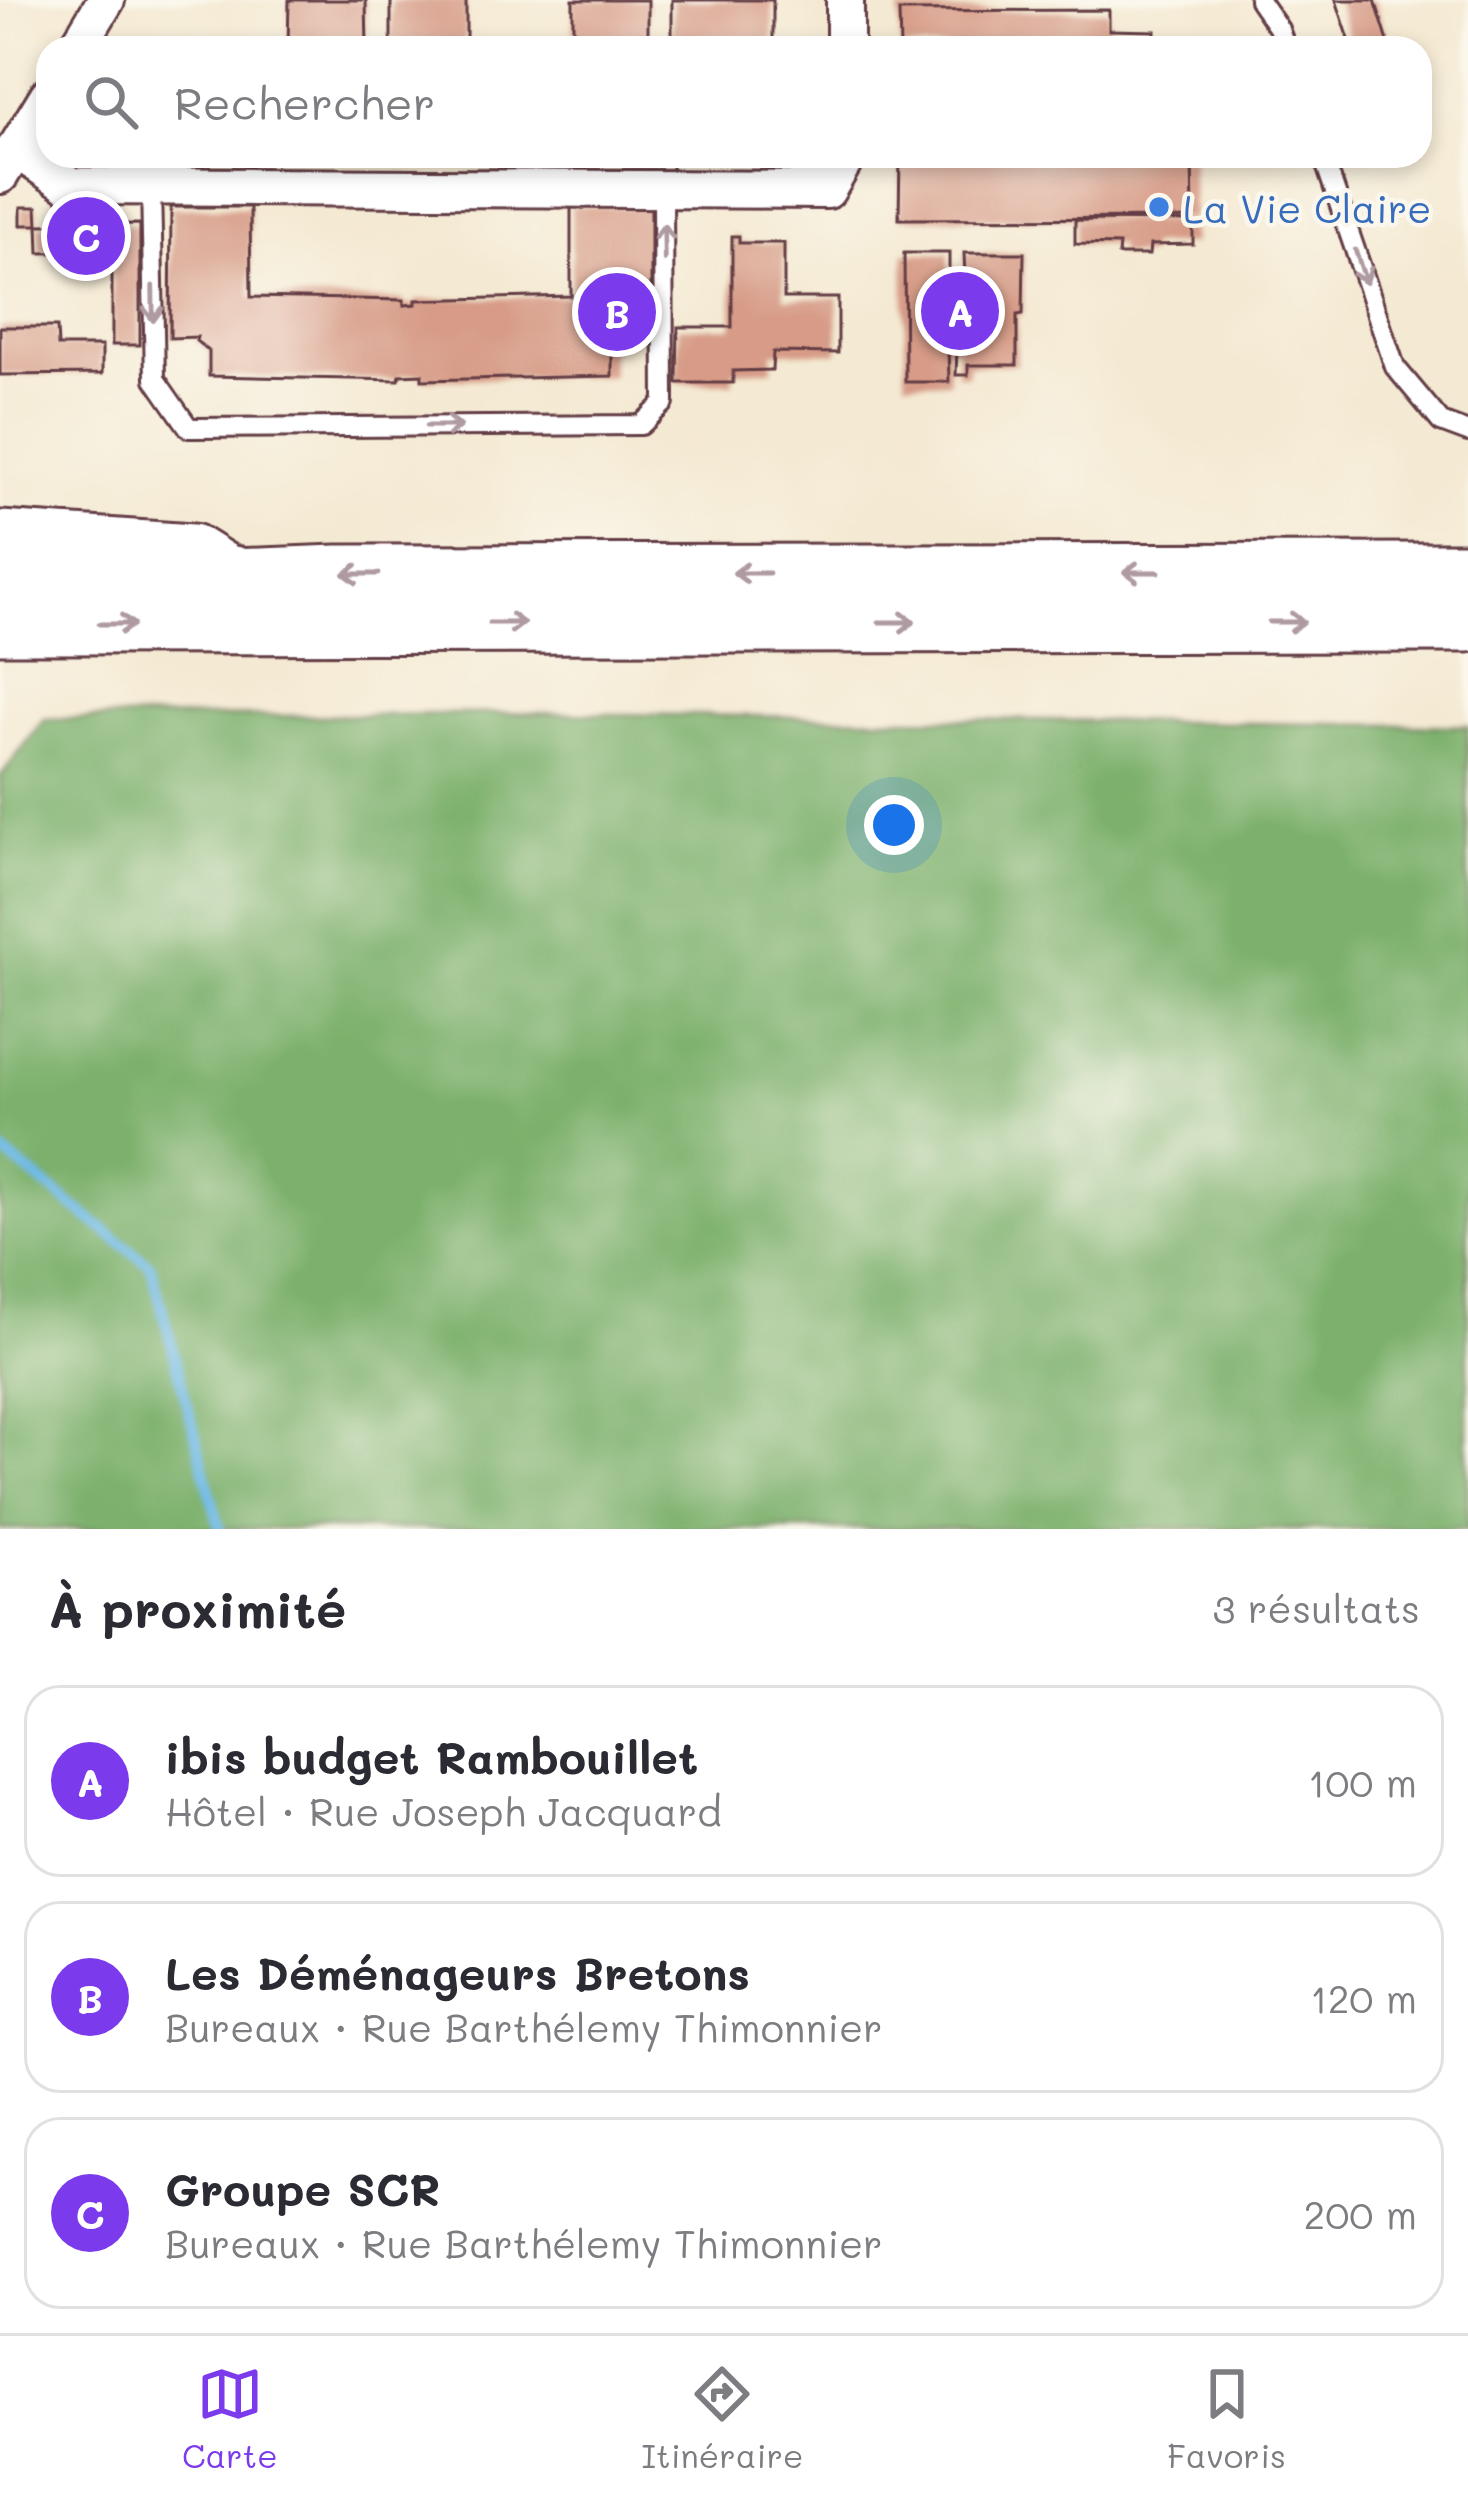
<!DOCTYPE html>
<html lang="fr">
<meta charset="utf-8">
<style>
:root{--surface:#fff;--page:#f2f2f3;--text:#2b2b33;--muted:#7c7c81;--line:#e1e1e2;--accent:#7c3aed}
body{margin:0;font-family:Mali,sans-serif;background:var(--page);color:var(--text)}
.you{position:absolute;left:894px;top:825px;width:42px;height:42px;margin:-30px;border:9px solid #fff;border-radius:50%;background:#1a73e8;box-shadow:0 0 0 18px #1a73e833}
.badge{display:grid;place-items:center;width:78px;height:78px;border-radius:50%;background:var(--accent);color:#fff;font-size:39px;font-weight:700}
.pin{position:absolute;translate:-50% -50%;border:6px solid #fff;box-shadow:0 3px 12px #0006}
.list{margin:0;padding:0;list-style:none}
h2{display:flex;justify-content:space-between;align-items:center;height:156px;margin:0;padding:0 48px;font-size:51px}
h2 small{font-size:39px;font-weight:400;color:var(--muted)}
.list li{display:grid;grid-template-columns:78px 1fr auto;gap:36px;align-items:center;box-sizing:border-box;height:192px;margin:0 24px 24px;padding:0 24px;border:3px solid var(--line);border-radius:36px}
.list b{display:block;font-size:45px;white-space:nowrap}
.list p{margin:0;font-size:39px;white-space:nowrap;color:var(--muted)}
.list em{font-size:39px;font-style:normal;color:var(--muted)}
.icon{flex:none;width:66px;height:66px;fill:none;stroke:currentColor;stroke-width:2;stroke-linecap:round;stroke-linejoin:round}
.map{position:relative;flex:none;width:1468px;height:1529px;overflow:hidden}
.search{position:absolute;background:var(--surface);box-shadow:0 6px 18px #0003;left:36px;right:36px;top:36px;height:132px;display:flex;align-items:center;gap:30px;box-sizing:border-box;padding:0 42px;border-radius:36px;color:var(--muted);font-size:45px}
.sheet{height:804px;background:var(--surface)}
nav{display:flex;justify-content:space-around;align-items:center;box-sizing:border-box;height:168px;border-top:3px solid var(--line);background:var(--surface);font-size:33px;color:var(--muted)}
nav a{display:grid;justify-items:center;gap:6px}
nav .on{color:var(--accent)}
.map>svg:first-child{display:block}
.forest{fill:#7bb06c;stroke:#62684c;stroke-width:3}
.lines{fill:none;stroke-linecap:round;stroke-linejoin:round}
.stream{stroke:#6ebae8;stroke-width:10}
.building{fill:#d79b87}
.service-casing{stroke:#643d44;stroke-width:24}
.minor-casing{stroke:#643d44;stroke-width:42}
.primary-casing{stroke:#643d44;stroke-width:63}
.trunk-casing{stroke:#643d44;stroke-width:69}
.service{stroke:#fff;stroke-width:18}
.minor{stroke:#fff;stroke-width:36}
.primary{stroke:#fff;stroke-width:57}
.trunk{stroke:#fff;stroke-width:63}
.oneway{stroke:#ae9aa0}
.shop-dot{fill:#3f7fe0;stroke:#fbf7ec;stroke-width:4.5}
.labels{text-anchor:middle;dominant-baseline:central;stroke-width:9;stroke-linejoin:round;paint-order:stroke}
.shop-label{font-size:39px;fill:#366cbe;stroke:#fbf7ec;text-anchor:start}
</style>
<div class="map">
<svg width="1468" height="1529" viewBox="0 0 1468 1529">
<rect width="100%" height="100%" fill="#fbf7ec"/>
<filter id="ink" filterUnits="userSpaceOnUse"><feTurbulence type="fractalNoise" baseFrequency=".00833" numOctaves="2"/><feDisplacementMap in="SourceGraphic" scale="24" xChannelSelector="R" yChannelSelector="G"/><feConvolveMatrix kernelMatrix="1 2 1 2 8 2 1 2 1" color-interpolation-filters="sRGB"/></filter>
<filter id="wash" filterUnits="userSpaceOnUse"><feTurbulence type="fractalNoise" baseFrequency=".004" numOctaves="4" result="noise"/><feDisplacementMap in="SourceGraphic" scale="48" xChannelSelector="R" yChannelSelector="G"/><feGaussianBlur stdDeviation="2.7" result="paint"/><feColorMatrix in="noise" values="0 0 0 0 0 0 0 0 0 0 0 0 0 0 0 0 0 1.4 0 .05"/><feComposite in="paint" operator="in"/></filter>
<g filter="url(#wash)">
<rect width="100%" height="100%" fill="#f4e9d2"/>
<path class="forest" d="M540 713 1468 726V1529H0V777L45 719Z"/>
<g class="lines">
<path class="stream" d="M0 1150 151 1266 220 1529"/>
</g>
<g id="blocks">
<path class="building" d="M289 0H366L367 48H288Z
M391 0H466V48H391Z
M573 0H648V48H573Z
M672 0H773V48H672Z
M1336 0H1375L1390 48H1352Z
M1109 10V30L1155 31V48H900L899 11Z
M573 156H672V170H573Z
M900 156H1192L1193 218 899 219Z
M571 206 651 207V337H626L625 343 612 351V376L422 380V374L400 375 399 380 209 376V351L196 341 197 337 170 338 171 207H250L251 297 404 300V305L416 304V300L571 296Z
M21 207H37L38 225 140 224V345H112V266L120 253 107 244 99 252 39 253 38 225H21Z
M1075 220 1193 221V244L1150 245 1149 255H1118L1119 245 1075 244Z
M732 236H739V243H784V298H838V353L773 352 772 370 733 371V383H677L678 327H732Z
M904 253H949V285H978V277L965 276 964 253H1024L1023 314 1017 315V365H968V375H956L957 348H948L949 382H905Z
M0 327H57L58 346H102V374L0 375Z"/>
</g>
</g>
<g filter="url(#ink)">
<use href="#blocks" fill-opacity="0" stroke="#643d44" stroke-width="3"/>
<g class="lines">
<g class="service-casing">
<path id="service" d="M1259 0 1279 29 1286 48
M1323 156 1395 367 1441 422 1468 432
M151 187 155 379 189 428 641 425 664 403 663 190"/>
</g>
<g class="minor-casing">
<path id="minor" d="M845 0V48
M77 48 106 0
M15 149 71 186 827 190 847 156
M0 175 48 96"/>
</g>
<g class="primary-casing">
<path id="primary" d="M0 540 192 553 232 578 338 574 1468 572
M0 625 1468 623"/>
</g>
<g class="trunk-casing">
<path id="trunk" d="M0 579 232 578"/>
</g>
<use href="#service" class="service"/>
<use href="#minor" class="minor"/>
<use href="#primary" class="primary"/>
<use href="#trunk" class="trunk"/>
</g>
<defs><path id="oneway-shaft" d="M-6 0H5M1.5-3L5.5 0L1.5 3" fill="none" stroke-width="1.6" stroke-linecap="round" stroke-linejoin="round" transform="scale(3)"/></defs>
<g class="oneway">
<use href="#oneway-shaft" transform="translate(664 242) rotate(-91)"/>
<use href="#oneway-shaft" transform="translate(1361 267) rotate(71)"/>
<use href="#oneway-shaft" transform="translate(153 304) rotate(89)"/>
<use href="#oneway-shaft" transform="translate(444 426)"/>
<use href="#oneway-shaft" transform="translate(1141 572) rotate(180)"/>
<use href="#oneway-shaft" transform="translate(751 573) rotate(180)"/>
<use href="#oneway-shaft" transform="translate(361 574) rotate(180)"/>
<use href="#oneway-shaft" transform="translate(897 622)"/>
<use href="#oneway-shaft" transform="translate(1287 622)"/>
<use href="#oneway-shaft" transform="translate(507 623)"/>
<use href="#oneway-shaft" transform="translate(117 624)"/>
</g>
</g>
<circle class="shop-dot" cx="1159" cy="207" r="12"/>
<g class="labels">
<g class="shop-label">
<text x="1183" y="207">La Vie Claire</text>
</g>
</g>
</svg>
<div class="you"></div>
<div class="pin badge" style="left:960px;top:311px">A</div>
<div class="pin badge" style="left:617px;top:312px">B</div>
<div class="pin badge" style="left:86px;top:236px">C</div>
<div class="search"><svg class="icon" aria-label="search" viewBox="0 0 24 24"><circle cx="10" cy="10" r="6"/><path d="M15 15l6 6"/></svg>Rechercher</div>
</div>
<section class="sheet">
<h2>À proximité<small>3 résultats</small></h2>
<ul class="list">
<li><span class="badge">A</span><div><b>ibis budget Rambouillet</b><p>Hôtel · Rue Joseph Jacquard</p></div><em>100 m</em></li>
<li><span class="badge">B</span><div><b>Les Déménageurs Bretons</b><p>Bureaux · Rue Barthélemy Thimonnier</p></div><em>120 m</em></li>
<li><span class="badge">C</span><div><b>Groupe SCR</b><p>Bureaux · Rue Barthélemy Thimonnier</p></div><em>200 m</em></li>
</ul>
</section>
<nav>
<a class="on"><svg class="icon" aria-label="map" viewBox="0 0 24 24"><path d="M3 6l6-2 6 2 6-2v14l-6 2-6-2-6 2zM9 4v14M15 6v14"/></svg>Carte</a>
<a><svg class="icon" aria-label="directions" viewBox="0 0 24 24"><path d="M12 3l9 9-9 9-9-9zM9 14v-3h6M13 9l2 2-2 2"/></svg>Itinéraire</a>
<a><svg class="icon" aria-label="saved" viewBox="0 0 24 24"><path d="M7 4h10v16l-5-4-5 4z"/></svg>Favoris</a>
</nav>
